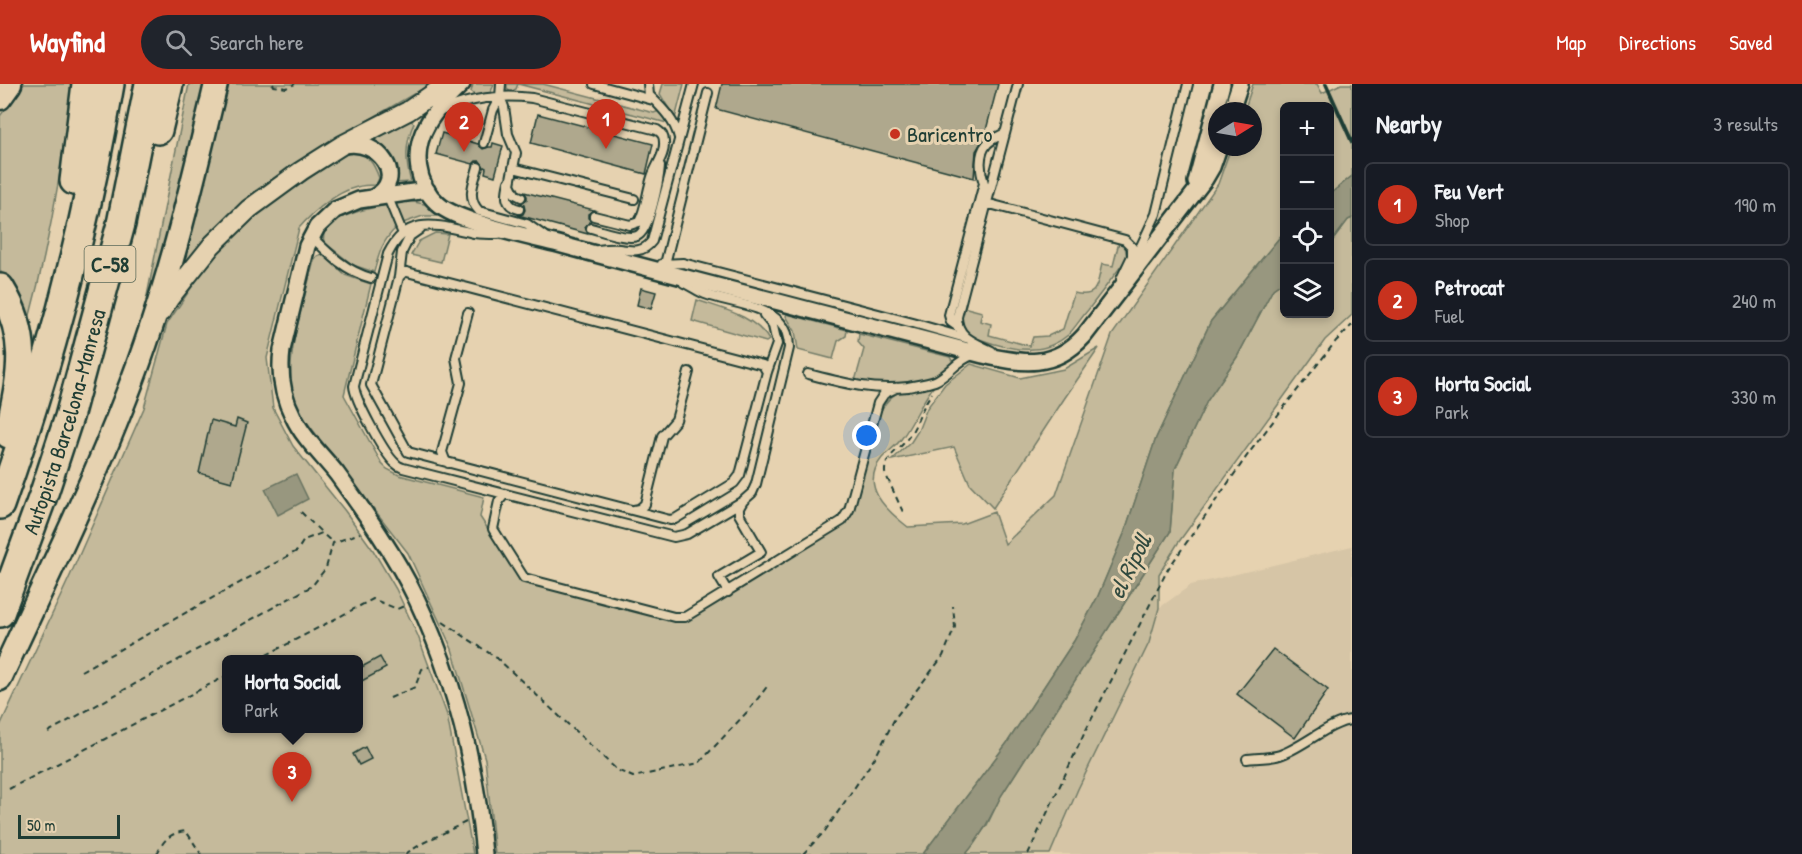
<!DOCTYPE html>
<meta charset="utf-8">
<style>
:root{--surface:#171b24;--page:#20242c;--text:#f1f3f6;--muted:#9ea1a6;--line:#363941;--accent:#c8321e}
body{margin:0;font-family:"Patrick Hand",sans-serif;background:var(--page);color:var(--text)}
.controls{position:absolute;right:18px;top:18px;display:grid;overflow:hidden;border-radius:9px;box-shadow:0 3px 9px #0003}
.controls button{width:54px;height:54px;display:grid;place-items:center;padding:0;border:0;border-bottom:2px solid var(--line);background:var(--surface);color:var(--text);font:30px sans-serif}
.compass{position:absolute;left:1208px;top:18px;width:54px;height:54px;border-radius:50%;background:var(--surface);box-shadow:0 3px 9px #0003;rotate:79deg}
.scale{position:absolute;left:18px;bottom:15px;width:102px;box-sizing:border-box;padding-left:6px;border:3px solid #1f3d34;border-top:0;font-size:16px;line-height:21px;white-space:nowrap;color:#1f3d34;-webkit-text-stroke:4px #e6d2b0;paint-order:stroke}
.you{position:absolute;left:867px;top:352px;width:21px;height:21px;margin:-15px;border:4px solid #fff;border-radius:50%;background:#1a73e8;box-shadow:0 0 0 9px #1a73e833}
.badge{display:grid;place-items:center;width:39px;height:39px;border-radius:50%;background:var(--accent);color:#fff;font-size:20px;font-weight:700}
.pin{position:absolute;translate:-50% -50px;filter:drop-shadow(0 2px 3px #0008)}
.pin::after{content:'';position:absolute;top:32px;width:21px;height:18px;background:inherit;clip-path:polygon(0 0,100% 0,50% 100%)}
.popup{position:absolute;left:222px;top:571px;width:141px;height:78px;box-sizing:border-box;display:grid;place-content:center;border-radius:9px;background:var(--surface);filter:drop-shadow(0 2px 4px #0005);font-size:20px;white-space:nowrap;color:var(--muted)}
.popup b{font-size:22px;color:var(--text)}
.popup::after{content:'';position:absolute;left:50%;top:100%;margin-left:-12px;border:12px solid transparent;border-top-color:var(--surface)}
.list{margin:0;padding:0;list-style:none}
h2{display:flex;justify-content:space-between;align-items:center;height:78px;margin:0;padding:0 24px;font-size:26px}
h2 small{font-size:20px;font-weight:400;color:var(--muted)}
.list li{display:grid;grid-template-columns:39px 1fr auto;gap:18px;align-items:center;box-sizing:border-box;height:84px;margin:0 12px 12px;padding:0 12px;border:2px solid var(--line);border-radius:9px}
.list b{display:block;font-size:22px;white-space:nowrap}
.list p{margin:0;font-size:20px;white-space:nowrap;color:var(--muted)}
.list em{font-size:20px;font-style:normal;color:var(--muted)}
.icon{flex:none;width:33px;height:33px;fill:none;stroke:currentColor;stroke-width:2;stroke-linecap:round;stroke-linejoin:round}
.map{position:relative;flex:none;width:1352px;height:770px;overflow:hidden}
header{display:flex;align-items:center;gap:36px;box-sizing:border-box;height:84px;padding:0 30px;background:var(--accent);color:#fff}
header strong{font-size:28px}
nav{display:flex;gap:33px;margin-inline-start:auto;font-size:21px}
.search{width:420px;height:54px;background:var(--page);display:flex;align-items:center;gap:15px;box-sizing:border-box;padding:0 21px;border-radius:33px;color:var(--muted);font-size:22px}
main{display:flex}
aside{flex:1;background:var(--surface)}
.map>svg:first-child{display:block}
.built{fill:#d6c5a6}
.green{fill:#c5ba9b;stroke:#727c68;stroke-width:1.5;fill-rule:evenodd}
.water{fill:#98977f;stroke:#687361;stroke-width:1.5}
.building{fill:#afa88d;stroke:#1f3d34;stroke-width:1.5}
.lines{fill:none;stroke-linecap:round;stroke-linejoin:round}
.service-casing{stroke:#1f3d34;stroke-width:12}
.minor-casing{stroke:#1f3d34;stroke-width:20}
.tertiary-casing{stroke:#1f3d34;stroke-width:22}
.primary-casing{stroke:#1f3d34;stroke-width:27}
.motorway-casing{stroke:#1f3d34;stroke-width:32}
.path{stroke:#1f3d34;stroke-width:2;stroke-dasharray:6 4.5;stroke-linecap:butt}
.service{stroke:#e6d2b0;stroke-width:8}
.minor{stroke:#e6d2b0;stroke-width:15}
.tertiary{stroke:#e6d2b0;stroke-width:18}
.primary{stroke:#e6d2b0;stroke-width:22}
.motorway{stroke:#e6d2b0;stroke-width:27}
.rail{stroke:#1f3d34;stroke-width:4}
.poi-dot{fill:#c8321e;stroke:#e6d2b0;stroke-width:2}
.labels{text-anchor:middle;dominant-baseline:central;stroke-width:6;stroke-linejoin:round;paint-order:stroke}
.shield{fill:#e6d2b0;stroke:#5b6a59;stroke-width:1.5}
.shield-label{font-size:21px;font-weight:bold;fill:#1f3d34}
.poi-label{font-size:22px;fill:#1f3d34;stroke:#e6d2b0;text-anchor:start}
.street-label{font-size:22px;fill:#1f3d34;stroke:#e6d2b0}
.water-label{font-size:24px;font-style:italic;fill:#314a3f;stroke:#e6d2b0}
</style>
<header>
<strong>Wayfind</strong>
<div class="search"><svg class="icon" aria-label="search" viewBox="0 0 24 24"><circle cx="10" cy="10" r="6"/><path d="M15 15l6 6"/></svg>Search here</div>
<nav><a>Map</a><a>Directions</a><a>Saved</a></nav>
</header>
<main>
<div class="map">
<svg width="1352" height="770" viewBox="0 0 1352 770">
<rect width="100%" height="100%" fill="#e6d2b0"/>
<filter id="ink" filterUnits="userSpaceOnUse"><feTurbulence type="fractalNoise" baseFrequency=".0167" numOctaves="2"/><feDisplacementMap in="SourceGraphic" scale="12" xChannelSelector="R" yChannelSelector="G"/><feConvolveMatrix kernelMatrix="1 2 1 2 8 2 1 2 1" color-interpolation-filters="sRGB"/></filter>
<g filter="url(#ink)">
<path class="built" d="M1352 462V770H1050L1078 705 1149 559 1159 524 1191 501Z"/>
<path class="green" d="M24 0H72C63 80 49 161 28 239L7 194 0 187V32Z
M189 0H206L172 140 146 217Z
M225 0H431L315 67 255 107 223 137 182 183Z
M473 0H494L490 10 476 12 471 8Z
M507 0H543L654 29 659 27 667 39 518 0 516 5 511 8 507 5Z
M663 0H684L675 35 660 10Z
M1253 0H1317L1322 9 1341 0H1352V92L1330 110V22H1284V148L1211 237 1156 354 1124 450 1098 512 1074 557 1007 659 923 770H495L485 675 452 565 408 469 312 345C306 337 299 328 295 318 281 280 305 215 314 176L317 172 322 170 345 191 371 200 344 311 382 380 387 385 399 391 484 413 480 433 522 497 682 538 689 536 842 442 849 436 877 334C882 324 888 313 899 308L934 302C921 318 914 338 902 354 897 362 888 367 882 374 859 402 886 426 908 443L962 440 994 428 1005 460 1056 411 1112 251 1218 100 1231 63H1253V27H1244Z
M408 35 414 39C405 59 405 77 411 98L394 99 379 62 372 56 366 54Z
M353 65C369 73 373 77 379 94L376 101C370 101 363 101 357 103 336 108 313 128 299 144L267 274 273 324 293 362 345 427 373 466 396 505 418 552 447 631 473 770H0V642L70 492 144 324 167 240 207 180 256 130ZM226 576H358V644H226Z
M409 117 424 120 442 132H423L403 139 395 119Z
M386 121 396 144C382 157 379 170 374 188L353 181 324 158C318 134 369 124 386 121Z
M1352 134V231L1325 256 1178 459 1159 490V524L1149 559 1078 705 1050 770H966L987 741 1001 712 1170 448 1175 385 1207 317 1237 273 1273 205 1284 197V230H1330V160L1348 136Z
M435 149 448 150 441 178 411 171 419 157Z
M1119 158 1125 162 1127 174C1114 192 1101 209 1088 226 1081 234 1075 244 1068 251 1059 259 1045 265 1034 265 1016 267 996 261 979 255 963 250 960 238 963 223L982 228 980 237 991 240 989 251 1030 262 1033 253 1048 252 1063 245 1074 209C1099 215 1097 199 1102 180L1113 182Z
M697 216C722 225 754 231 769 256L766 258 692 237Z
M787 230 847 246 846 252 838 257 833 275 798 266 795 247 786 232Z
M859 250 950 273 953 278C948 282 943 287 938 290 917 304 880 300 855 297L864 265 858 258Z
M1099 264 1064 315 993 424 970 400 954 363 892 376 911 358 918 347 927 324 945 300 971 280 1020 294 1064 285Z"/>
<path class="water" d="M1352 92V134L1348 136 1330 160V110Z
M1284 148V197L1273 205 1237 273 1207 317 1175 385 1170 448 1001 712C991 732 981 753 966 770H923L1007 659 1074 557 1098 512 1124 450 1156 354 1211 237Z
M296 390 308 415 278 431 265 405Z"/>
<path class="building" d="M722 0H998L984 54 976 67 974 94 716 25Z
M538 30 653 60 646 90 531 59Z
M442 49 478 60 483 65 489 63H492L493 59 503 62 495 92 485 89 486 84 484 83 480 77H476L473 80 436 70Z
M524 108 594 126 588 130V134L591 137 585 143 588 150 518 131 523 130 525 126 524 121 521 119 527 115V112Z
M641 204 656 208 651 225 637 221Z
M237 335 247 339 232 398 199 389 211 336 235 343Z
M1273 565 1328 606 1295 654 1237 610Z
M380 573 386 584 358 599V585Z
M365 663 371 675 359 681 353 670Z"/>
<g class="lines">
<g class="service-casing">
<path id="service" d="M501 0 500 13 504 23 508 50 516 69 510 100 515 110 521 113
M594 0 653 16
M648 0 649 11C661 23 675 36 679 54
M441 27C469 14 502 10 532 14L657 46C662 49 664 52 664 58 665 71 656 81 652 93 647 108 646 125 639 138L630 141 594 132
M484 59 493 26 500 13
M478 83C474 98 466 114 479 127L527 140 544 152
M513 84 634 115
M509 98C506 110 504 122 519 125
M387 111 403 150
M986 119 1125 156 1132 163V172L1121 195
M591 144C602 147 626 156 637 152 650 147 659 95 660 82
M420 145 410 152 402 168 399 193 371 301 408 368 670 436 675 435 734 399 740 391 767 288 777 260 773 242 764 231
M498 150C490 150 482 150 474 149 439 142 408 129 388 170L354 302C355 316 384 369 395 379 398 382 398 382 403 384L674 453 687 450 743 417 752 409 756 400 789 264C789 255 787 245 780 238 764 221 726 218 705 210 698 207 691 202 684 199
M312 153C330 171 346 187 371 194
M598 166C605 165 612 164 619 165 633 167 643 169 652 157L694 0
M1132 174 1141 162 1156 130 1188 0
M662 180 683 179 913 239 969 255
M665 189 663 188 665 180 708 9
M399 193 404 188H407L457 201 763 281 767 288
M958 243 951 238 949 231 984 99C980 87 978 70 987 60 992 55 999 52 1005 49
M992 267C976 259 957 254 957 233L1018 0
M808 290C843 299 871 307 908 303 917 301 926 300 935 297 950 290 957 276 973 271
M448 379 445 376 442 368 461 299 456 274 468 229
M509 411H504L499 417 493 445 524 494 674 533H685L842 437 849 426 878 319 884 310 896 304
M634 426 639 425 645 420 662 352 676 336 689 288
M728 508 719 493 761 468 739 430V424L743 417
M1247 675C1257 674 1270 674 1280 671 1302 664 1331 637 1352 636"/>
</g>
<g class="minor-casing">
<path id="minor" d="M462 0C449 12 435 26 427 41 412 67 416 100 438 120 457 138 535 154 562 161 702 199 843 234 983 271 1023 280 1054 285 1084 252L1205 95 1212 83 1219 63
M1231 27 1240 0
M345 61C379 54 408 95 374 113
M1196 98 1222 0
M427 106 359 116 335 126 317 143 307 162 282 266C279 289 282 311 293 332 303 354 322 371 337 390 366 430 396 472 417 516 455 596 476 682 484 770"/>
</g>
<g class="tertiary-casing">
<path id="tertiary" d="M161 228 169 215 212 161 249 125 301 87 342 61 408 27 447 0"/>
</g>
<g class="primary-casing">
<path id="primary" d="M0 14 10 0
M0 595C43 502 89 409 126 313 166 212 191 106 216 0"/>
</g>
<g class="motorway-casing">
<g id="motorway">
<path d="M158 46 169 0"/>
<path d="M74 97 86 0"/>
<path d="M0 204C32 256 20 295 9 350"/>
<path d="M0 421C49 284 86 143 110 0"/>
<path id="s1" d="M0 529 44 409 69 333 121 140 149 0"/>
</g>
</g>
<path class="path" d="M273 0 274 2 286 4 295 0
M301 428 322 449
M903 428 885 389C884 372 899 367 907 355 918 341 921 323 932 309
M443 538 498 575 617 686 633 693 699 679 749 626 769 600
M257 576 373 515 397 525 404 522
M81 587 297 467 304 456 322 449 333 459
M390 614 415 603 422 585 429 583
M48 648 312 502 326 484 333 459 360 449
M9 705 226 592
M157 770C164 755 170 749 186 747L201 770
M405 770 423 759 466 738
M803 770 825 747 876 672 895 634 943 572 955 543 953 522
M1028 770 1085 648 1168 485 1249 369 1284 323 1336 257 1352 241"/>
<use href="#service" class="service"/>
<use href="#minor" class="minor"/>
<use href="#tertiary" class="tertiary"/>
<use href="#primary" class="primary"/>
<use href="#motorway" class="motorway"/>
<path class="rail" d="M1326 0 1352 58"/>
</g>
</g>
<circle class="poi-dot" cx="895" cy="50" r="6"/>
<g class="labels">
<rect class="shield" x="84.5" y="162" width="51" height="36" rx="4.5"/>
<g class="shield-label">
<text x="110" y="180">C-58</text>
</g>
<g class="poi-label">
<text x="907" y="50">Baricentro</text>
</g>
<g class="street-label">
<text stroke="none"><textPath href="#s1" startOffset="202">Autopista Barcelona-Manresa</textPath></text>
</g>
<g class="water-label">
<text transform="translate(1129 482) rotate(-64)">el Ripoll</text>
</g>
</g>
</svg>
<div class="controls">
<button>+</button>
<button>−</button>
<button><svg class="icon" aria-label="locate" viewBox="0 0 24 24"><circle cx="12" cy="12" r="6"/><path d="M12 2v4M12 18v4M2 12h4M18 12h4"/></svg></button>
<button><svg class="icon" aria-label="layers" viewBox="0 0 24 24"><path d="M12 4l9 5-9 5-9-5zM3 14l9 5 9-5"/></svg></button>
</div>
<svg class="compass" viewBox="-18 -18 36 36"><path d="M0-13l5 13h-10z" fill="#e53935"/><path d="M0 13l5-13h-10z" fill="#9ea1a6"/></svg>
<div class="scale">50 m</div>
<div class="you"></div>
<div class="pin badge" style="left:606px;top:65px">1</div>
<div class="pin badge" style="left:464px;top:68px">2</div>
<div class="pin badge" style="left:292px;top:718px">3</div>
<div class="popup"><b>Horta Social</b>Park</div>
</div>
<aside>
<h2>Nearby<small>3 results</small></h2>
<ul class="list">
<li><span class="badge">1</span><div><b>Feu Vert</b><p>Shop</p></div><em>190 m</em></li>
<li><span class="badge">2</span><div><b>Petrocat</b><p>Fuel</p></div><em>240 m</em></li>
<li><span class="badge">3</span><div><b>Horta Social</b><p>Park</p></div><em>330 m</em></li>
</ul>
</aside>
</main>
